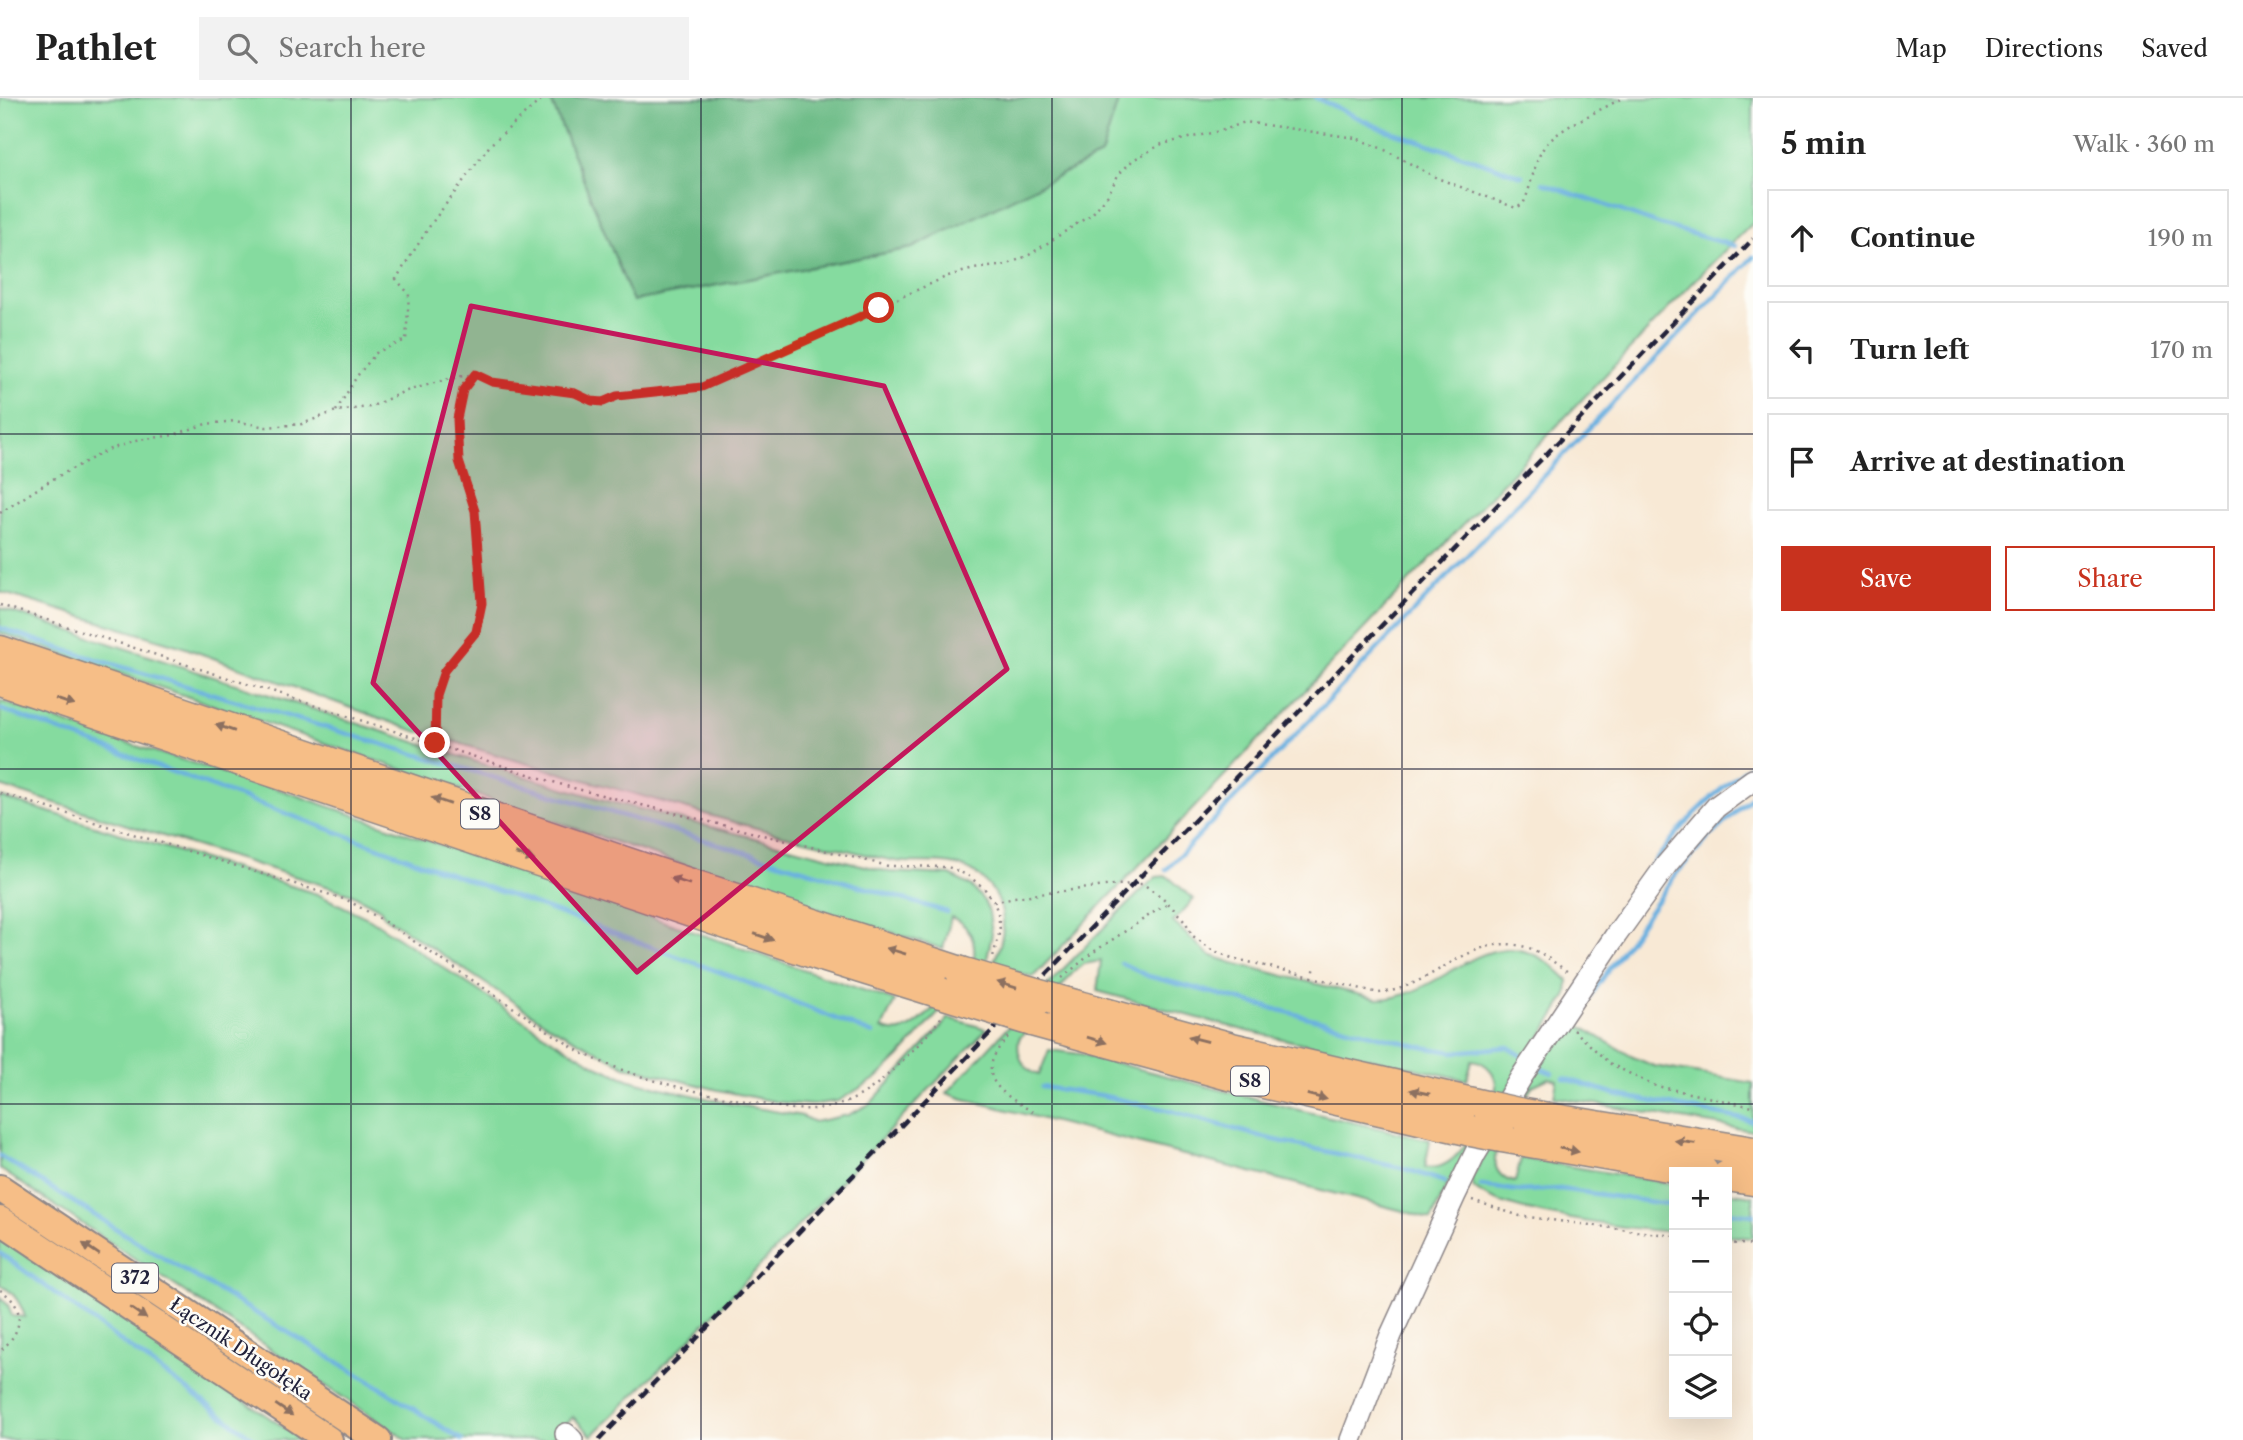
<!DOCTYPE html>
<meta charset="utf-8">
<style>
:root{--surface:#fff;--page:#f2f2f2;--text:#222;--muted:#767676;--line:#e0e0e0;--accent:#c8321e}
body{margin:0;font-family:"Libre Caslon Text",serif;background:var(--page);color:var(--text)}
.controls{position:absolute;right:21px;bottom:21px;display:grid;overflow:hidden;border-radius:0px;box-shadow:0 7px 28px #0002}
.controls button{width:63px;height:63px;display:grid;place-items:center;padding:0;border:0;border-bottom:2px solid var(--line);background:var(--surface);color:var(--text);font:35px sans-serif}
.stop{position:absolute;width:21px;height:21px;margin:-16px;border:5px solid #c8321e;border-radius:50%;background:#fff}
.stop.end{background:#c8321e;border-color:#fff;box-shadow:0 2px 7px #0008}
.list{margin:0;padding:0;list-style:none}
h2{display:flex;justify-content:space-between;align-items:center;height:91px;margin:0;padding:0 28px;font-size:30px}
h2 small{font-size:23px;font-weight:400;color:var(--muted)}
.list li{display:grid;grid-template-columns:46px 1fr auto;gap:21px;align-items:center;box-sizing:border-box;height:98px;margin:0 14px 14px;padding:0 14px;border:2px solid var(--line);border-radius:0px}
.list b{display:block;font-size:26px;white-space:nowrap}
.list em{font-size:23px;font-style:normal;color:var(--muted)}
.actions{display:flex;gap:14px;padding:21px 28px}
.actions a{flex:1;padding:16px 0;border:2px solid var(--accent);border-radius:0px;text-align:center;font-size:24px;color:var(--accent)}
.actions .main{background:var(--accent);color:#fff}
.icon{flex:none;width:38px;height:38px;fill:none;stroke:currentColor;stroke-width:2;stroke-linecap:round;stroke-linejoin:round}
.map{position:relative;flex:none;width:1753px;height:1342px;overflow:hidden}
header{display:flex;align-items:center;gap:42px;box-sizing:border-box;height:98px;padding:0 35px;background:var(--surface);border-bottom:2px solid var(--line)}
header strong{font-size:33px}
nav{display:flex;gap:38px;margin-inline-start:auto;font-size:24px}
.search{width:490px;height:63px;background:var(--page);display:flex;align-items:center;gap:18px;box-sizing:border-box;padding:0 24px;border-radius:0px;color:var(--muted);font-size:26px}
main{display:flex}
aside{flex:1;background:var(--surface)}
.map>svg:first-child{display:block}
.green{fill:#85db9f;stroke:#547e6d;stroke-width:2;fill-rule:evenodd}
.forest{fill:#6cbb86;stroke:#476e60;stroke-width:2}
.lines{fill:none;stroke-linecap:round;stroke-linejoin:round}
.stream{stroke:#6ab0e0;stroke-width:4.5}
.minor-casing{stroke:#8d8688;stroke-width:24}
.major-casing{stroke:#8d8688;stroke-width:30}
.highway-casing{stroke:#8d8688;stroke-width:33}
.path{stroke:#8d8688;stroke-width:2.5;stroke-dasharray:2 5;stroke-linecap:butt}
.minor{stroke:#fff;stroke-width:21}
.major{stroke:#f6be87;stroke-width:26}
.highway{stroke:#f6be87;stroke-width:30}
.rail{stroke:#22223b;stroke-width:4.5;stroke-dasharray:10 5;stroke-linecap:butt}
.highway-bridge-casing{stroke:#8d8688;stroke-width:33;stroke-linecap:butt}
.highway-bridge{stroke:#f6be87;stroke-width:30}
.oneway{fill:#8c7061}
.route{stroke:#c8321e;stroke-width:9}
.marked{fill:#c2185b;fill-opacity:0.2;stroke:#c2185b;stroke-width:5;stroke-linejoin:round}
.grid{fill:none;stroke:#22223b;stroke-width:2;stroke-opacity:0.55}
.labels{text-anchor:middle;dominant-baseline:central;stroke-width:5;stroke-linejoin:round;paint-order:stroke}
.shield{fill:#fdfcf7;stroke:#646373;stroke-width:2}
.shield-label{font-size:18px;font-weight:bold;fill:#22223b}
.street-label{font-size:19px;fill:#22223b;stroke:#fdfcf7}
</style>
<header>
<strong>Pathlet</strong>
<div class="search"><svg class="icon" aria-label="search" viewBox="0 0 24 24"><circle cx="10" cy="10" r="6"/><path d="M15 15l6 6"/></svg>Search here</div>
<nav><a>Map</a><a>Directions</a><a>Saved</a></nav>
</header>
<main>
<div class="map">
<svg width="1753" height="1342" viewBox="0 0 1753 1342">
<rect width="100%" height="100%" fill="#fdfcf7"/>
<filter id="ink" filterUnits="userSpaceOnUse"><feTurbulence type="fractalNoise" baseFrequency=".0143" numOctaves="2"/><feDisplacementMap in="SourceGraphic" scale="14" xChannelSelector="R" yChannelSelector="G"/><feConvolveMatrix kernelMatrix="1 2 1 2 8 2 1 2 1" color-interpolation-filters="sRGB"/></filter>
<filter id="wash" filterUnits="userSpaceOnUse"><feTurbulence type="fractalNoise" baseFrequency=".00686" numOctaves="4" result="noise"/><feDisplacementMap in="SourceGraphic" scale="28" xChannelSelector="R" yChannelSelector="G"/><feGaussianBlur stdDeviation="1.57" result="paint"/><feColorMatrix in="noise" values="0 0 0 0 0 0 0 0 0 0 0 0 0 0 0 0 0 1.4 0 .05"/><feComposite in="paint" operator="in"/></filter>
<g filter="url(#wash)">
<rect width="100%" height="100%" fill="#f8e9d5"/>
<path class="green" d="M0 0H550L633 203 912 150 1101 57 1119 0H1753V125L1708 169 1033 879 992 867C1010 832 1008 797 973 774 950 759 921 767 895 763 869 758 843 751 818 745 757 732 698 714 639 697 567 677 495 658 425 634H418L180 548 0 494Z
M0 510 483 666 604 702 889 774 950 777 971 788 984 803 989 814 992 836 987 861 899 959 877 980 838 1003 810 1007 777 1004 718 992 625 968 553 930 385 819 380 811 352 796 0 688V603L110 640 281 692 895 903 882 930C889 933 897 935 904 932 930 923 957 880 974 859 976 840 969 827 951 819L943 851 707 775 0 535Z
M0 699 317 796 370 821 550 940 599 969 630 982 666 991 727 1005 802 1018 814 1024 848 1017 870 1006 949 920 987 931 682 1249 592 1338 573 1319 552 1340 553 1342H407L0 1071Z
M1167 778 1194 801 1173 824 1209 857 1233 865 1377 901C1451 900 1492 803 1568 882L1567 897 1446 1090 1431 1122 1407 1114 961 1000 947 995C1015 921 1083 848 1156 779ZM1101 863 1097 893 1247 933 1467 982 1472 962C1487 964 1497 976 1496 991 1481 1017 1460 1077 1425 1069L1430 1042 1295 1011 1081 956 1049 952 1039 977C1023 972 1016 957 1019 941L1075 872 1084 866Z
M1568 921 1633 959 1654 968 1753 985V1033L1554 999 1557 982 1549 980 1532 988 1496 1055C1492 1070 1501 1082 1515 1084L1521 1060 1674 1086V1134C1632 1131 1503 1116 1474 1090L1471 1081Z
M1727 1094 1753 1098V1140L1727 1138Z
M0 1139 28 1158 303 1342H0V1199L8 1207 12 1218 25 1219C21 1206 13 1193 0 1187Z"/>
<path class="forest" d="M550 0H1119L1101 57 912 150 633 203Z"/>
<g class="lines">
<path class="stream" d="M1316 0 1378 29 1522 78
M1543 85 1661 127 1735 148
M0 530 65 552 947 814
M0 611 736 880 873 936
M1166 772 1753 159
M1617 818C1659 755 1690 711 1753 666
M1121 865 1148 878 1422 949 1453 954 1508 949 1522 958
M1573 923 1675 777 1711 737 1753 698
M1542 971 1552 975
M1564 980 1618 997 1753 1023
M1042 989 1100 997 1167 1012 1266 1040 1406 1071 1445 1084
M0 1058 147 1150 378 1288 462 1342
M1481 1088 1520 1093 1560 1091 1674 1107
M1727 1114 1753 1117
M0 1155 256 1342"/>
</g>
</g>
<g filter="url(#ink)">
<g class="lines">
<g class="minor-casing">
<path id="minor" d="M566 1336 572 1342
M1351 1342 1391 1237 1455 1097 1475 1056 1522 978 1616 837 1667 766 1716 709 1753 682"/>
</g>
<g class="major-casing">
<path id="major" d="M0 1090 378 1342
M0 1122 329 1342"/>
</g>
<g class="highway-casing">
<path id="highway" d="M0 553 663 777 961 874
M0 582 819 857 941 895
M1053 901 1232 950 1486 1008
M1032 923 1229 977 1471 1033
M1518 1015 1753 1054
M1502 1039 1703 1074
M1727 1078 1753 1082"/>
</g>
<path class="path" d="M336 313 357 278 377 254 406 242 409 196 396 181 431 126 491 46 543 0
M0 415 51 382 110 351 139 342 173 337 206 326 235 323 266 329 302 326 336 313 370 309 403 294 452 280 475 276 492 284 575 295 592 303 602 304 617 298 702 289 948 178 974 171 1006 167 1029 157 1092 116 1108 97 1118 77 1133 62 1162 46 1224 32 1245 24 1356 40 1385 52 1437 80 1516 110 1523 106C1531 90 1533 70 1541 54 1554 30 1599 14 1622 0
M0 507 569 689 888 768 948 769 967 777 984 790 994 804 998 815 1000 832 993 859
M435 644 436 597 444 573 476 534 482 504 475 413 459 363 457 321 463 292 475 276
M0 695 347 802 379 820 580 954C647 987 720 999 793 1011 843 1014 869 997 903 962 917 948 931 934 943 917
M994 804 1014 799 1114 787 1143 786 1163 800 1185 823 1193 838 1212 852 1232 860 1379 895C1436 889 1471 831 1529 850 1543 855 1557 867 1570 875
M1062 880 1092 855 1168 805
M1312 880 1315 869
M1574 932 1609 965 1652 987 1753 1009
M1008 939C970 980 1002 995 1036 1016
M1472 1102 1520 1118 1674 1138
M1727 1145 1753 1147
M0 1192C28 1209 22 1235 0 1253"/>
<use href="#minor" class="minor"/>
<use href="#major" class="major"/>
<use href="#highway" class="highway"/>
<path class="rail" d="M599 1342 1753 141"/>
<g class="highway-bridge-casing">
<path id="highway-bridge" d="M961 874 1053 901
M941 895 1032 923
M1486 1008 1518 1015
M1471 1033 1502 1039"/>
</g>
<use href="#highway-bridge" class="highway-bridge"/>
</g>
<defs><path id="oneway-solid" d="M-6-.8H1V-3.2L6.5 0L1 3.2V.8H-6Z" transform="scale(1.75)"/></defs>
<g class="oneway">
<use href="#oneway-solid" transform="translate(65 604) rotate(19)"/>
<use href="#oneway-solid" transform="translate(225 630) rotate(-161)"/>
<use href="#oneway-solid" transform="translate(441 703) rotate(-161)"/>
<use href="#oneway-solid" transform="translate(525 759) rotate(19)"/>
<use href="#oneway-solid" transform="translate(680 783) rotate(-162)"/>
<use href="#oneway-solid" transform="translate(764 839) rotate(19)"/>
<use href="#oneway-solid" transform="translate(896 853) rotate(-163)"/>
<use href="#oneway-solid" transform="translate(1007 887) rotate(-163)"/>
<use href="#oneway-solid" transform="translate(1198 941) rotate(-165)"/>
<use href="#oneway-solid" transform="translate(1097 942) rotate(16)"/>
<use href="#oneway-solid" transform="translate(1420 994) rotate(-168)"/>
<use href="#oneway-solid" transform="translate(1317 999) rotate(14)"/>
<use href="#oneway-solid" transform="translate(1685 1044) rotate(-172)"/>
<use href="#oneway-solid" transform="translate(1569 1052) rotate(11)"/>
<use href="#oneway-solid" transform="translate(91 1151) rotate(-146)"/>
<use href="#oneway-solid" transform="translate(138 1215) rotate(34)"/>
<use href="#oneway-solid" transform="translate(284 1312) rotate(34)"/>
</g>
</g>
<g class="lines" filter="url(#ink)">
<path class="route" d="M435 645 436 597 444 573 476 534 482 505 475 413 459 363 457 321 463 292 475 276 492 284 575 295 592 303 603 304 617 298 702 289 879 210"/>
</g>
<path class="marked" d="M471 208 884 288 1007 571 637 874 373 585Z"/>
<path class="grid" d="M351 0V1342M701 0V1342M1052 0V1342M1402 0V1342M0 336H1753M0 671H1753M0 1006H1753"/>
<g class="labels">
<g class="shield">
<rect x="461" y="701.5" width="38" height="29" rx="5"/>
<rect x="1231" y="968.5" width="38" height="29" rx="5"/>
<rect x="112" y="1165.5" width="46" height="29" rx="5"/>
</g>
<g class="shield-label">
<text x="480" y="716">S8</text>
<text x="1250" y="983">S8</text>
<text x="135" y="1180">372</text>
</g>
<g class="street-label">
<text transform="translate(241 1251) rotate(34)">Łącznik Długołęka</text>
</g>
</g>
</svg>
<div class="controls">
<button>+</button>
<button>−</button>
<button><svg class="icon" aria-label="locate" viewBox="0 0 24 24"><circle cx="12" cy="12" r="6"/><path d="M12 2v4M12 18v4M2 12h4M18 12h4"/></svg></button>
<button><svg class="icon" aria-label="layers" viewBox="0 0 24 24"><path d="M12 4l9 5-9 5-9-5zM3 14l9 5 9-5"/></svg></button>
</div>
<div class="stop" style="left:879px;top:210px"></div>
<div class="stop end" style="left:435px;top:645px"></div>
</div>
<aside>
<h2>5 min<small>Walk · 360 m</small></h2>
<ul class="list">
<li><svg class="icon" aria-label="ahead" viewBox="0 0 24 24"><path d="M12 20V5M6 11l6-6 6 6"/></svg><div><b>Continue</b></div><em>190 m</em></li>
<li><svg class="icon" aria-label="left" viewBox="0 0 24 24"><path d="M17 20v-9H6M10 6l-5 5 5 5"/></svg><div><b>Turn left</b></div><em>170 m</em></li>
<li><svg class="icon" aria-label="arrive" viewBox="0 0 24 24"><path d="M6 21V4h12l-3 4 3 4H6"/></svg><div><b>Arrive at destination</b></div></li>
</ul>
<div class="actions"><a class="main">Save</a><a>Share</a></div>
</aside>
</main>
